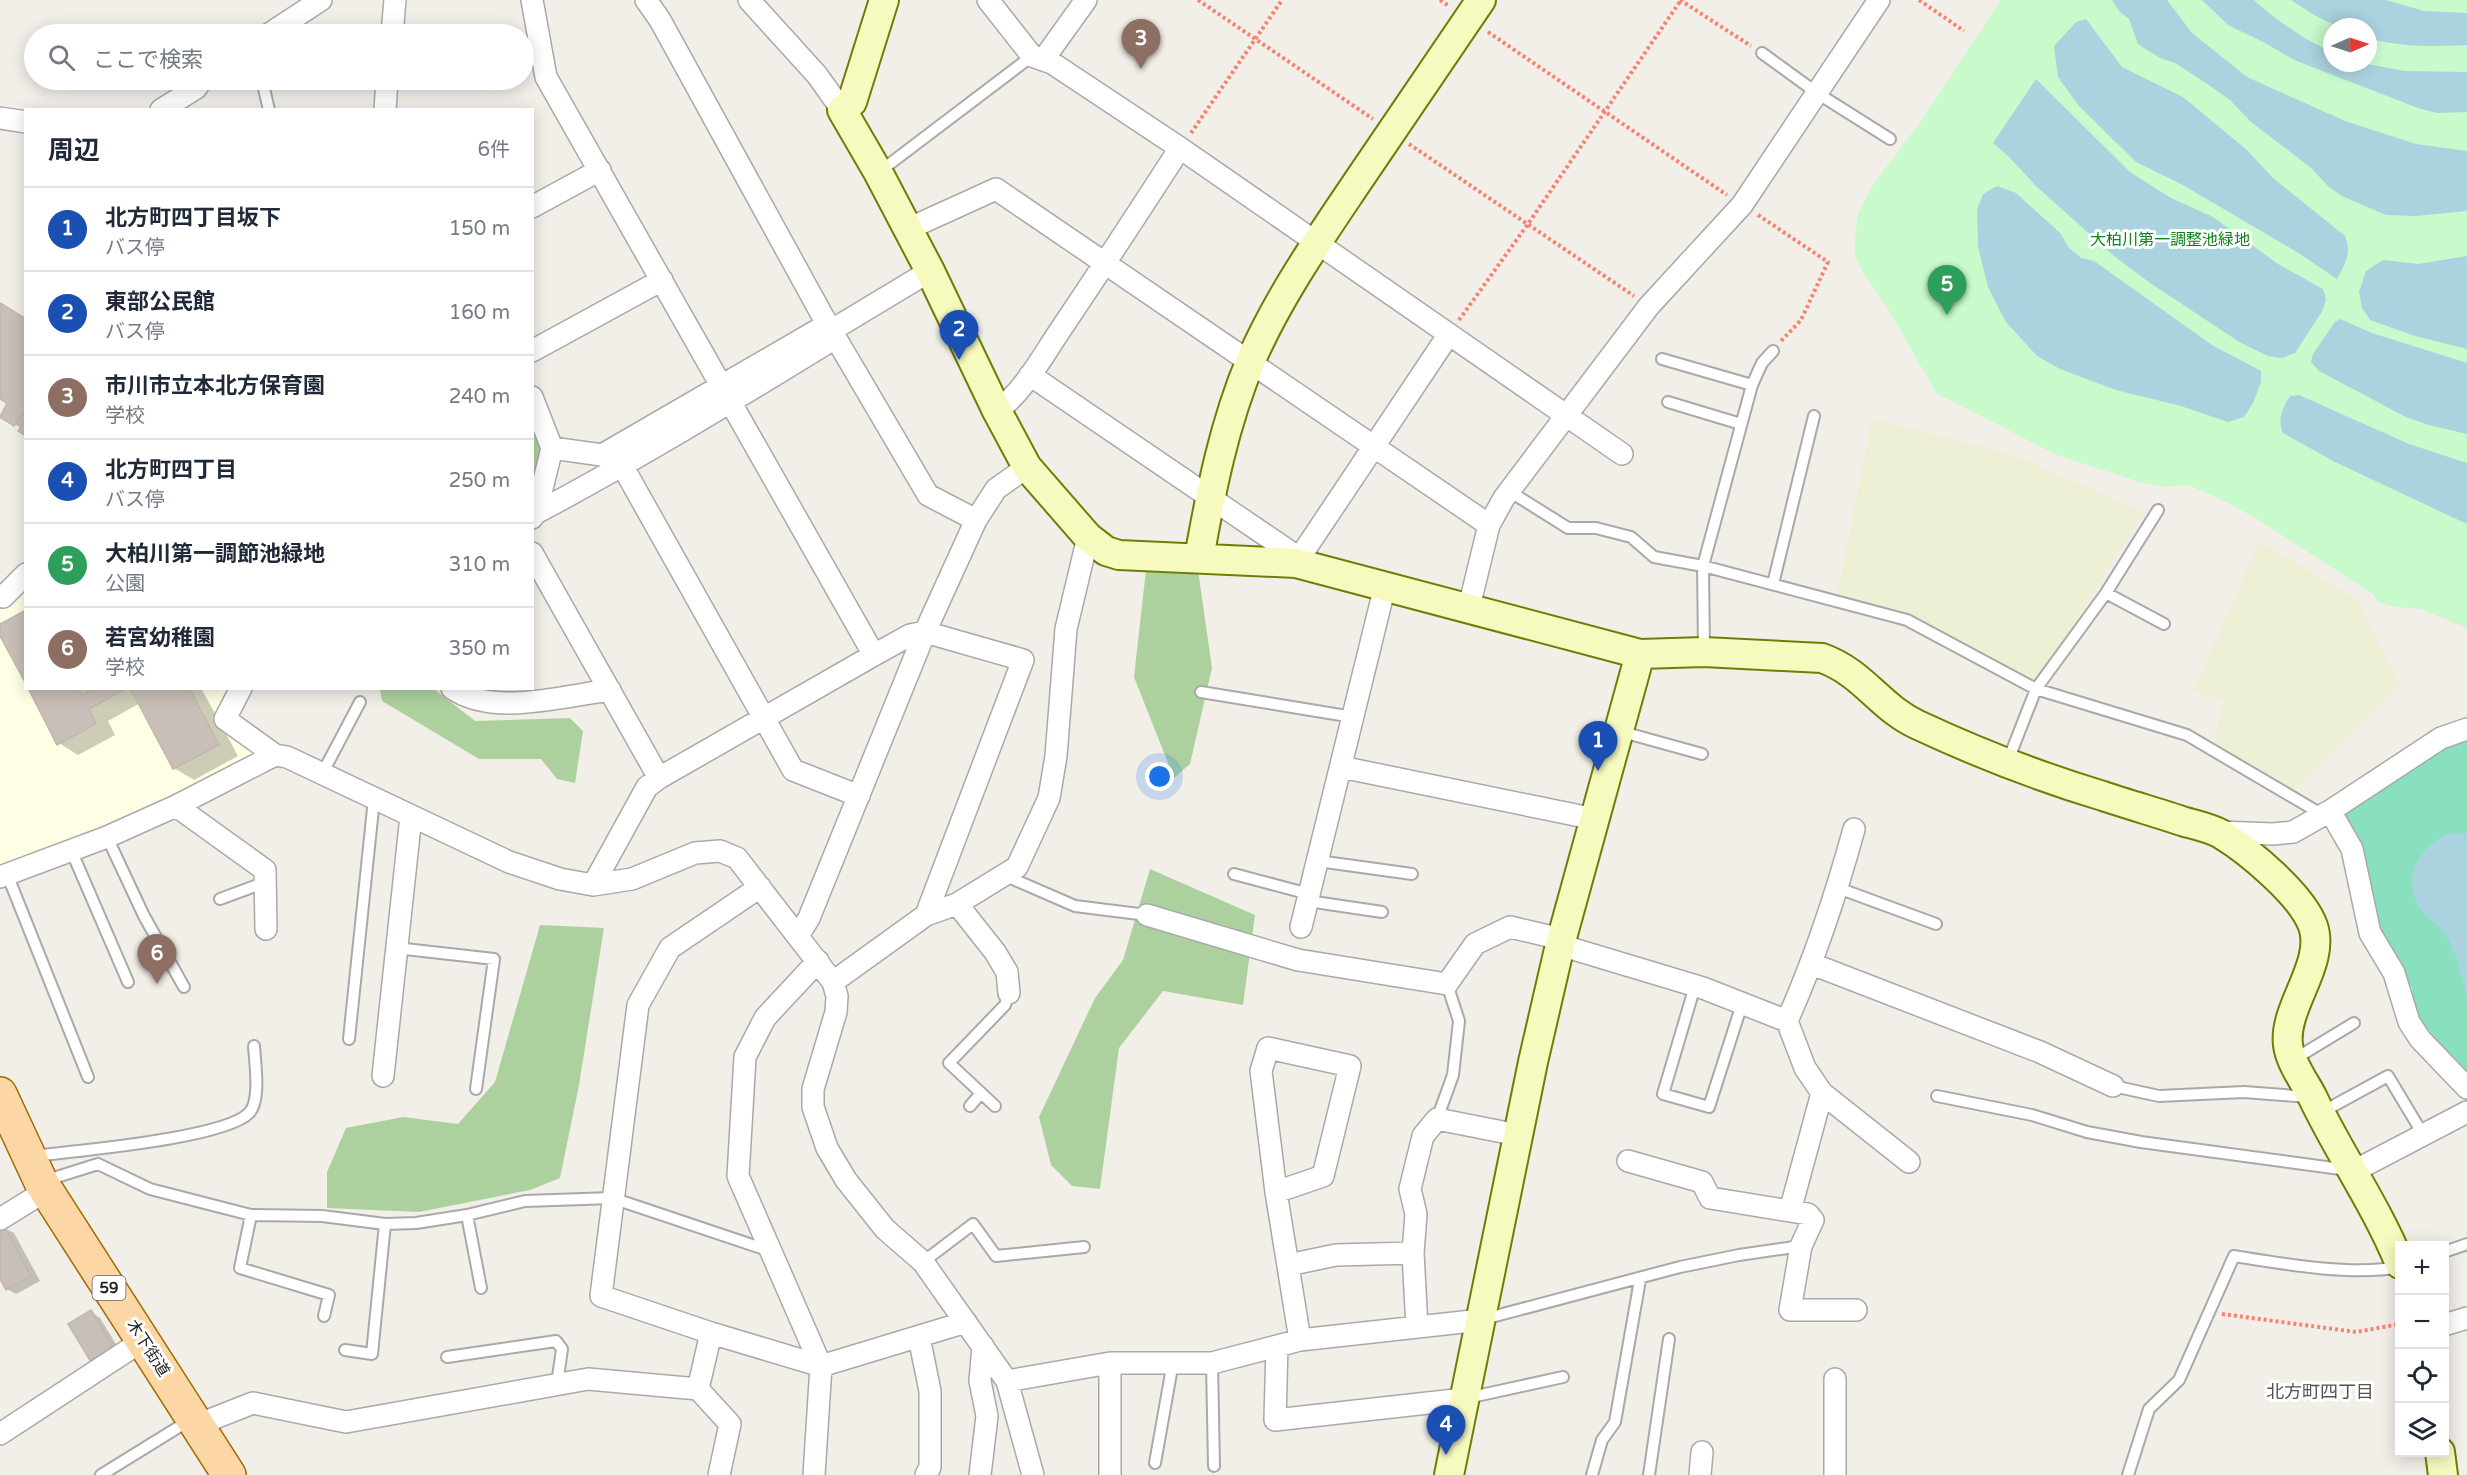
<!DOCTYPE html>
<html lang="ja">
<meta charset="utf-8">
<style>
:root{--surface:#fff;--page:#f2f2f3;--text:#1f2937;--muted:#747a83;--line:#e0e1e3;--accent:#ea580c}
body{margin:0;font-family:"Varela Round","Noto Sans JP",sans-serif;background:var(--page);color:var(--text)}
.controls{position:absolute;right:18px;bottom:18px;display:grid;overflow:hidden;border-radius:0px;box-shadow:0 3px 15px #0003}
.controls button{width:54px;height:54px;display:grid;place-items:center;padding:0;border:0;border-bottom:2px solid var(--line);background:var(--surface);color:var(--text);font:30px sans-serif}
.compass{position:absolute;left:2323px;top:18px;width:54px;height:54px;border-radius:50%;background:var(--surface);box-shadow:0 3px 15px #0003;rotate:87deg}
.you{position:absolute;left:1160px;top:777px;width:21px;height:21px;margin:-15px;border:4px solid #fff;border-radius:50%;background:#1a73e8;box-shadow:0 0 0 9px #1a73e833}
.badge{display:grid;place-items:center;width:39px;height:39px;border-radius:50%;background:var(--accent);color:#fff;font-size:20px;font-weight:700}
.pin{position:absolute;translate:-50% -50px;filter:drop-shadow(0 2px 3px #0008)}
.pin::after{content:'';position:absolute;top:32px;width:21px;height:18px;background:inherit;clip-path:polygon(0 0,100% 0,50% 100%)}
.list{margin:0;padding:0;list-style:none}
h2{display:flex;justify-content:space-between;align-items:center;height:78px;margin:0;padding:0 24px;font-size:26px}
h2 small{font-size:20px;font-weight:400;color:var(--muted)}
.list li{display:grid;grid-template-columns:39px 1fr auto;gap:18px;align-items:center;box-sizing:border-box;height:84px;padding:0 24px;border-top:2px solid var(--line)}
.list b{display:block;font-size:22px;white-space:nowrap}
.list p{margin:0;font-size:20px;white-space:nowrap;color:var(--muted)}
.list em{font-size:20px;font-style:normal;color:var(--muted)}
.icon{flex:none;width:33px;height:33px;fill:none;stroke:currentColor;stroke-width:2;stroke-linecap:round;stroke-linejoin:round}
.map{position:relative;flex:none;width:2467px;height:1475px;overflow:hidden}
.search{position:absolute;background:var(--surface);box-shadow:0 3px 15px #0003;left:24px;top:24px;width:510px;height:66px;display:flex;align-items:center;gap:15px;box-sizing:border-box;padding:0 21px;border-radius:33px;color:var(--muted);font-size:22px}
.panel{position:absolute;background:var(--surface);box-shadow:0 3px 15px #0003;left:24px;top:108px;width:510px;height:582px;border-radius:0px}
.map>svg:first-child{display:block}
.education{fill:#ffffe5}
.farmland{fill:#eef0d5}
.forest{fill:#add19e}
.park{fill:#c8facc;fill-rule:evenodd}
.pitch{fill:#88e0be}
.water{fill:#aad3df}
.shadow{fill:#0003}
.building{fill:#c7bfb8;stroke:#c4b6ab;stroke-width:1.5}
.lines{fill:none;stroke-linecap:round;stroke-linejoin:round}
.lane-casing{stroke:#a9a9a9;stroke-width:14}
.street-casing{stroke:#a9a9a9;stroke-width:24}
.secondary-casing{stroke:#707d05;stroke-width:32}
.primary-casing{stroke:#a06b00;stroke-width:36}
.path{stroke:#fa8072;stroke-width:4;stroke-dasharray:3 3;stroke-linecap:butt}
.lane{stroke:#fff;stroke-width:10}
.street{stroke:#fff;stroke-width:21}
.secondary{stroke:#f7fabf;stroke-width:28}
.primary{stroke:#fcd6a4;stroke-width:33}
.labels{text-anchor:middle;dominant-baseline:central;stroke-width:6;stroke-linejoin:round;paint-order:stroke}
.shield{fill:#fff;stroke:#646464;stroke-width:1.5}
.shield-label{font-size:15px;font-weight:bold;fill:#222}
.park-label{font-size:16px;fill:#0c8416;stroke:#fff}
.street-label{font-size:16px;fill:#222;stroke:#fff}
.neighbourhood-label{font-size:18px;fill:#555;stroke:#fff}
</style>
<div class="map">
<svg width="2467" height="1475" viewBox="0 0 2467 1475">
<rect width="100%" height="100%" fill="#f2efe9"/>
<path class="education" d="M25 584 26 688 234 689 219 717 253 746V756L175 797 102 828 0 867V602Z"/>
<path class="farmland" d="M1872 419 2014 455 2144 512 2034 689 1879 617 1835 605Z
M2259 541 2356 599 2400 683 2293 793 2213 761 2222 700 2193 692Z"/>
<path class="forest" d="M533 427 541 450 533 479Z
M1146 570H1198L1212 668 1190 764 1174 778 1134 677Z
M380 689H434L475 721 570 718 583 731 575 783 557 779 541 759H479L382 701Z
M1150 869 1255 915 1243 1005 1163 991 1119 1048 1100 1189 1072 1186 1051 1165 1039 1117 1095 998 1123 960Z
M540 925 604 928 579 1085 560 1178 530 1190 419 1212 327 1208V1172L346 1128 403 1117 458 1124 495 1082Z"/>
<path class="park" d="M2001 0H2467V628L2420 609 2396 607 2378 602 2373 594 2333 568 2252 516 2216 497 2188 485 2165 487 2140 482 2057 455 1936 393 1896 322 1863 272 1855 256V239L1858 214 1872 186 1921 121ZM2332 27H2368V63H2332Z"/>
<path class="pitch" d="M2467 742V1073L2453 1061 2424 1025 2412 1005V988L2377 934 2341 817 2446 748Z"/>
<path class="water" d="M2112 0H2167L2192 33 2247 77 2345 121 2416 144 2467 151V211L2416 216 2386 215 2342 196 2329 187 2310 167 2251 122 2230 100 2206 83 2175 63 2160 58 2138 44 2129 19 2119 11Z
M2202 0H2254C2277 21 2303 39 2332 52V63H2363L2404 71 2467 72V112L2437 113 2418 108 2294 60 2265 43 2228 25Z
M2291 0H2386L2424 11 2467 13V45C2434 47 2399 47 2368 38V27H2339L2314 15Z
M2086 19 2122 67 2183 97 2247 150 2273 178 2345 236C2352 253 2345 264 2337 279L2297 252 2181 184 2136 162 2079 106 2058 77 2054 46 2076 22Z
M2036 79 2130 172 2171 198 2213 217 2278 264 2323 289 2326 299 2323 310 2295 353 2282 358 2268 356 2241 343 2150 283 2114 256 2036 186 2009 157 1993 143Z
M1997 186 2016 193 2061 234 2068 247 2081 258 2094 261 2212 345 2261 371V382L2253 403 2244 417 2228 422 2181 406 2116 390 2060 369 2037 356 2006 322 1998 307 1988 287 1978 247 1977 209 1983 194Z
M2467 256V349L2415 336 2370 320 2362 308 2359 292 2366 271 2383 260 2418 264Z
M2340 319 2372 333 2467 363V434L2429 425 2406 417 2319 371 2311 362 2313 354 2335 322Z
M2299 395 2409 444 2467 463V524L2335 462 2283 433C2277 420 2283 407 2290 396Z
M2449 833H2467V997C2461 978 2457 952 2446 935 2439 924 2426 919 2420 908 2400 878 2420 846 2449 833Z"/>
<path class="shadow" d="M0 304 26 320V434L22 429 1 415 9 403 0 397Z
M29 688H91L92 691 98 688H201L238 756 194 780 174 768 140 703 108 721 115 735 78 755 59 743Z
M4 1228 14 1233 40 1281 16 1294 7 1289 0 1276V1230Z
M91 1312 100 1318 122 1354 70 1325Z"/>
<path class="building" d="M0 303 26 319V409L14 426 0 417 7 403 0 399Z
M26 420V436L18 431Z
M26 610V684L0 636V624Z
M28 688H78L82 695 95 688H127L89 709 96 724 57 745Z
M130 688H189L219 745 173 769Z
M4 1226 31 1276 6 1290 0 1279V1228Z
M91 1310 114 1348 91 1362 68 1324Z"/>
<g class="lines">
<g class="lane-casing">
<path id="lane" d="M1762 53 1817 93 1890 139
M262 80 269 110
M879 172 1032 56
M1662 359 1752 385
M1668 402 1741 424
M1509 491 1568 528H1596L1631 537 1654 557 1703 566 1907 620 2036 689 2187 735 2323 815
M1773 584 1814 416
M2106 593 2164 624
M1704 650 1703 566 1752 385 1762 363 1773 351
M1201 692 1353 717
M1619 731 1702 754
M2007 763 2036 689 2106 593 2158 510
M322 774 360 702
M107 837 144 916 184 987
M71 850 128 982
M1318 861 1412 874
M7 874 88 1077
M1234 874 1309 894
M1006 876 1075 906 1147 915
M1838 888 1936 924
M220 899 266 882
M1308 901 1382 912
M396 948 494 959 476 1089
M1695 986 1663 1094 1709 1107 1742 1004
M349 1039 374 799
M2293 1060 2354 1023
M2113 1086 2159 1096 2244 1092 2309 1097
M1937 1096 2032 1115 2087 1132 2141 1142 2348 1170
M970 1106 981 1093
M995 1106 949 1063 1005 1005 1009 993
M2322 1112 2388 1076 2424 1136
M1437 1119 1453 1075 1459 1021 1447 984
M33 1159 43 1155C82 1150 225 1138 249 1113 261 1101 255 1063 254 1046
M44 1181 98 1164 150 1189 251 1215 322 1216 385 1224 416 1223 467 1215 525 1201 612 1198 770 1251
M251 1215 240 1268 329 1295 324 1316
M467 1215 481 1288
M2444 1252 2467 1244
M923 1262 973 1224 996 1256 1084 1247
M1484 1319 1680 1267 1739 1255 1801 1246
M345 1350 372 1354 385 1224
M447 1357 556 1341 562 1349 557 1384
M1212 1363 1214 1466
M1467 1398 1563 1377
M1155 1463 1173 1362
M101 1475 190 1420
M1592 1475 1602 1440 1615 1422 1640 1280
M1649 1475 1669 1339
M2128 1475 2149 1409 2179 1380 2234 1256C2284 1264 2351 1276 2400 1267"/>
</g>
<g class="street-casing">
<path id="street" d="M532 0 546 77 874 655
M646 0 660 20 821 313 928 495 976 520
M749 0 817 75 842 110
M988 0 1032 56 1052 63 1180 148 1622 454
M269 34 321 0
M392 34 395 0
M1043 60 1086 0
M161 110 196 88 202 80
M385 110 387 80
M0 118 26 122
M532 207 600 170
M908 229 996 189 1489 525
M532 351 662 280
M1030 375 1299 558
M532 397 552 448 536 513
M997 411C1023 392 1041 359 1059 332 1100 271 1140 210 1180 148
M552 448 602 455 816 331 832 330
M623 467 793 770 859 796
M532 518 536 513C636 460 731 402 827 343L832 330 930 271
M532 553 659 778
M1296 563 1449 334
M0 595 3 597 26 574
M1469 607 1489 525 1504 498 1649 306 1742 205 1879 0
M241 688 225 719 275 755
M452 688C492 717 563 696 610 690
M1341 767 1595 819
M176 806 265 870 266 929
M2330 811 2352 849 2370 933 2394 973 2409 1022 2420 1039 2467 1088
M2219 832 2273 834 2293 832 2330 811 2441 738 2467 729
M0 877 107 837 176 806 275 755 287 757 509 862 560 879 593 885 632 879 695 853 720 851 737 858 833 982 837 996 836 1012 813 1089V1107L827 1148 846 1180 885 1229 923 1262 1007 1381 1033 1475
M593 885 647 787 659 778 874 655 910 635 925 632 1023 660 926 915
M760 887 670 948 638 1005 601 1296 711 1333 821 1366 966 1322
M957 904 995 952 1007 972 1009 993
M1147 915 1298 960 1447 984 1475 944 1510 927 1561 939
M1301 927 1385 586
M798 936 809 918 925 632 976 520 996 489 1027 467
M1560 945 1703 988 1787 1021 1805 1068 1822 1093 1909 1162
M1812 964 2040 1052 2113 1086
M833 982 926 915 957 904 1017 867 1049 798 1056 756 1066 629 1088 537
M1787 1021C1815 958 1836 895 1854 829
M383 1076 411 816
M1822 1093 1790 1211 1808 1214 1813 1220 1801 1246 1790 1310H1856
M1628 1161 1702 1182 1710 1198 1790 1211
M2354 1171 2467 1112
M1276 1192 1323 1176 1350 1066 1268 1048 1261 1071 1276 1192 1300 1340
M0 1219 47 1190
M1288 1265 1336 1255 1413 1253
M2444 1325 2467 1318
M1417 1327 1413 1253 1416 1214 1410 1189 1423 1136 1437 1119 1518 1135
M919 1337 930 1391V1467L926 1475
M1277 1346 1275 1420 1464 1399
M1007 1381 1110 1363H1212L1300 1340 1481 1320
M698 1389 711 1333
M197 1425 253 1403 346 1422 588 1379 698 1389 730 1424 719 1475
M0 1434 142 1341
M814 1475 821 1366 738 1176 745 1057 765 1018 818 961
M980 1475 987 1416 980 1381 983 1346
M1110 1475V1363
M1700 1475 1702 1452
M1835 1475V1379"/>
</g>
<g class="secondary-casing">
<path id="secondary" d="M884 0 852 102 842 110 878 172 930 271 997 411 1027 467 1088 537 1106 551 1119 555 1296 563 1640 654 1704 652 1822 658C1864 673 1880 708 1918 725 1978 753 2040 777 2103 796 2130 805 2158 813 2185 822 2196 825 2210 828 2221 834 2249 851 2302 895 2313 926 2326 964 2283 1007 2288 1045 2290 1062 2304 1081 2312 1096 2339 1153 2376 1205 2400 1264
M1199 558C1211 491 1224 424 1251 360 1279 296 1319 239 1358 181 1399 121 1440 60 1481 0
M2440 1452 2443 1475
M1449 1475 1533 1062 1560 945 1640 654"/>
</g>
<g class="primary-casing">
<path id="primary" d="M0 1094 41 1182 229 1475"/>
</g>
<path class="path" d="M1198 0 1373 119
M1440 0 1449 6
M1680 0 1751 46
M1919 0 1964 31
M1488 32 1727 195
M1191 133 1282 0
M1409 144 1634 296
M1758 215 1828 262 1801 320 1780 342
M1459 320 1528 224 1681 0
M2222 1314 2356 1332 2400 1324"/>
<use href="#lane" class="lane"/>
<use href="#street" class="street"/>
<use href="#secondary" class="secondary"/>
<use href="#primary" class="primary"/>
</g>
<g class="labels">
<rect class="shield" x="92.5" y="1276" width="33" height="24" rx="4.5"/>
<g class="shield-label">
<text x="109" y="1288">59</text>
</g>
<g class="park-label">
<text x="2170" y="240">大柏川第一調整池緑地</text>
</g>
<g class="street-label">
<text transform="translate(148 1348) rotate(57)">木下街道</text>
</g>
<g class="neighbourhood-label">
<text x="2320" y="1392">北方町四丁目</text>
</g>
</g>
</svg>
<div class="controls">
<button>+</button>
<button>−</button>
<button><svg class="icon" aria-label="locate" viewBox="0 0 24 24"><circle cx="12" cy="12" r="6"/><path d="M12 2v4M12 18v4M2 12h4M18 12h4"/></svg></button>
<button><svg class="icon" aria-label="layers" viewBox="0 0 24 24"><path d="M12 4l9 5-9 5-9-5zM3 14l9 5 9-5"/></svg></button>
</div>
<svg class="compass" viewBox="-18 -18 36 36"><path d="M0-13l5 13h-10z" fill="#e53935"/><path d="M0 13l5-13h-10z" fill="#747a83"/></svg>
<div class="you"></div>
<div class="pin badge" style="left:1598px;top:771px;background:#1a4fb4">1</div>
<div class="pin badge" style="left:959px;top:360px;background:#1a4fb4">2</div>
<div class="pin badge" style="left:1141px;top:69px;background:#8d6e63">3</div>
<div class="pin badge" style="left:1446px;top:1455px;background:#1a4fb4">4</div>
<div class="pin badge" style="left:1947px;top:315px;background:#2e9e5b">5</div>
<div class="pin badge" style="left:157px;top:984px;background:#8d6e63">6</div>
<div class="search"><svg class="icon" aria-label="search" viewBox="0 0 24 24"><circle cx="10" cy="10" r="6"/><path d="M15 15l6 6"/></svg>ここで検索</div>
<section class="panel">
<h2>周辺<small>6件</small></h2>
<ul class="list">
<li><span class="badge" style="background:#1a4fb4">1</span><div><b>北方町四丁目坂下</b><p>バス停</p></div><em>150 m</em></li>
<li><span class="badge" style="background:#1a4fb4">2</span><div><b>東部公民館</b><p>バス停</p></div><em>160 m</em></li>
<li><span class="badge" style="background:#8d6e63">3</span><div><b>市川市立本北方保育園</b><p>学校</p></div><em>240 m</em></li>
<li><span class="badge" style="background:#1a4fb4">4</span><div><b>北方町四丁目</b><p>バス停</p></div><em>250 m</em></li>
<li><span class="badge" style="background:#2e9e5b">5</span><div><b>大柏川第一調節池緑地</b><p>公園</p></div><em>310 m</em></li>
<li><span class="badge" style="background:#8d6e63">6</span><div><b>若宮幼稚園</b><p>学校</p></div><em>350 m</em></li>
</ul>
</section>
</div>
